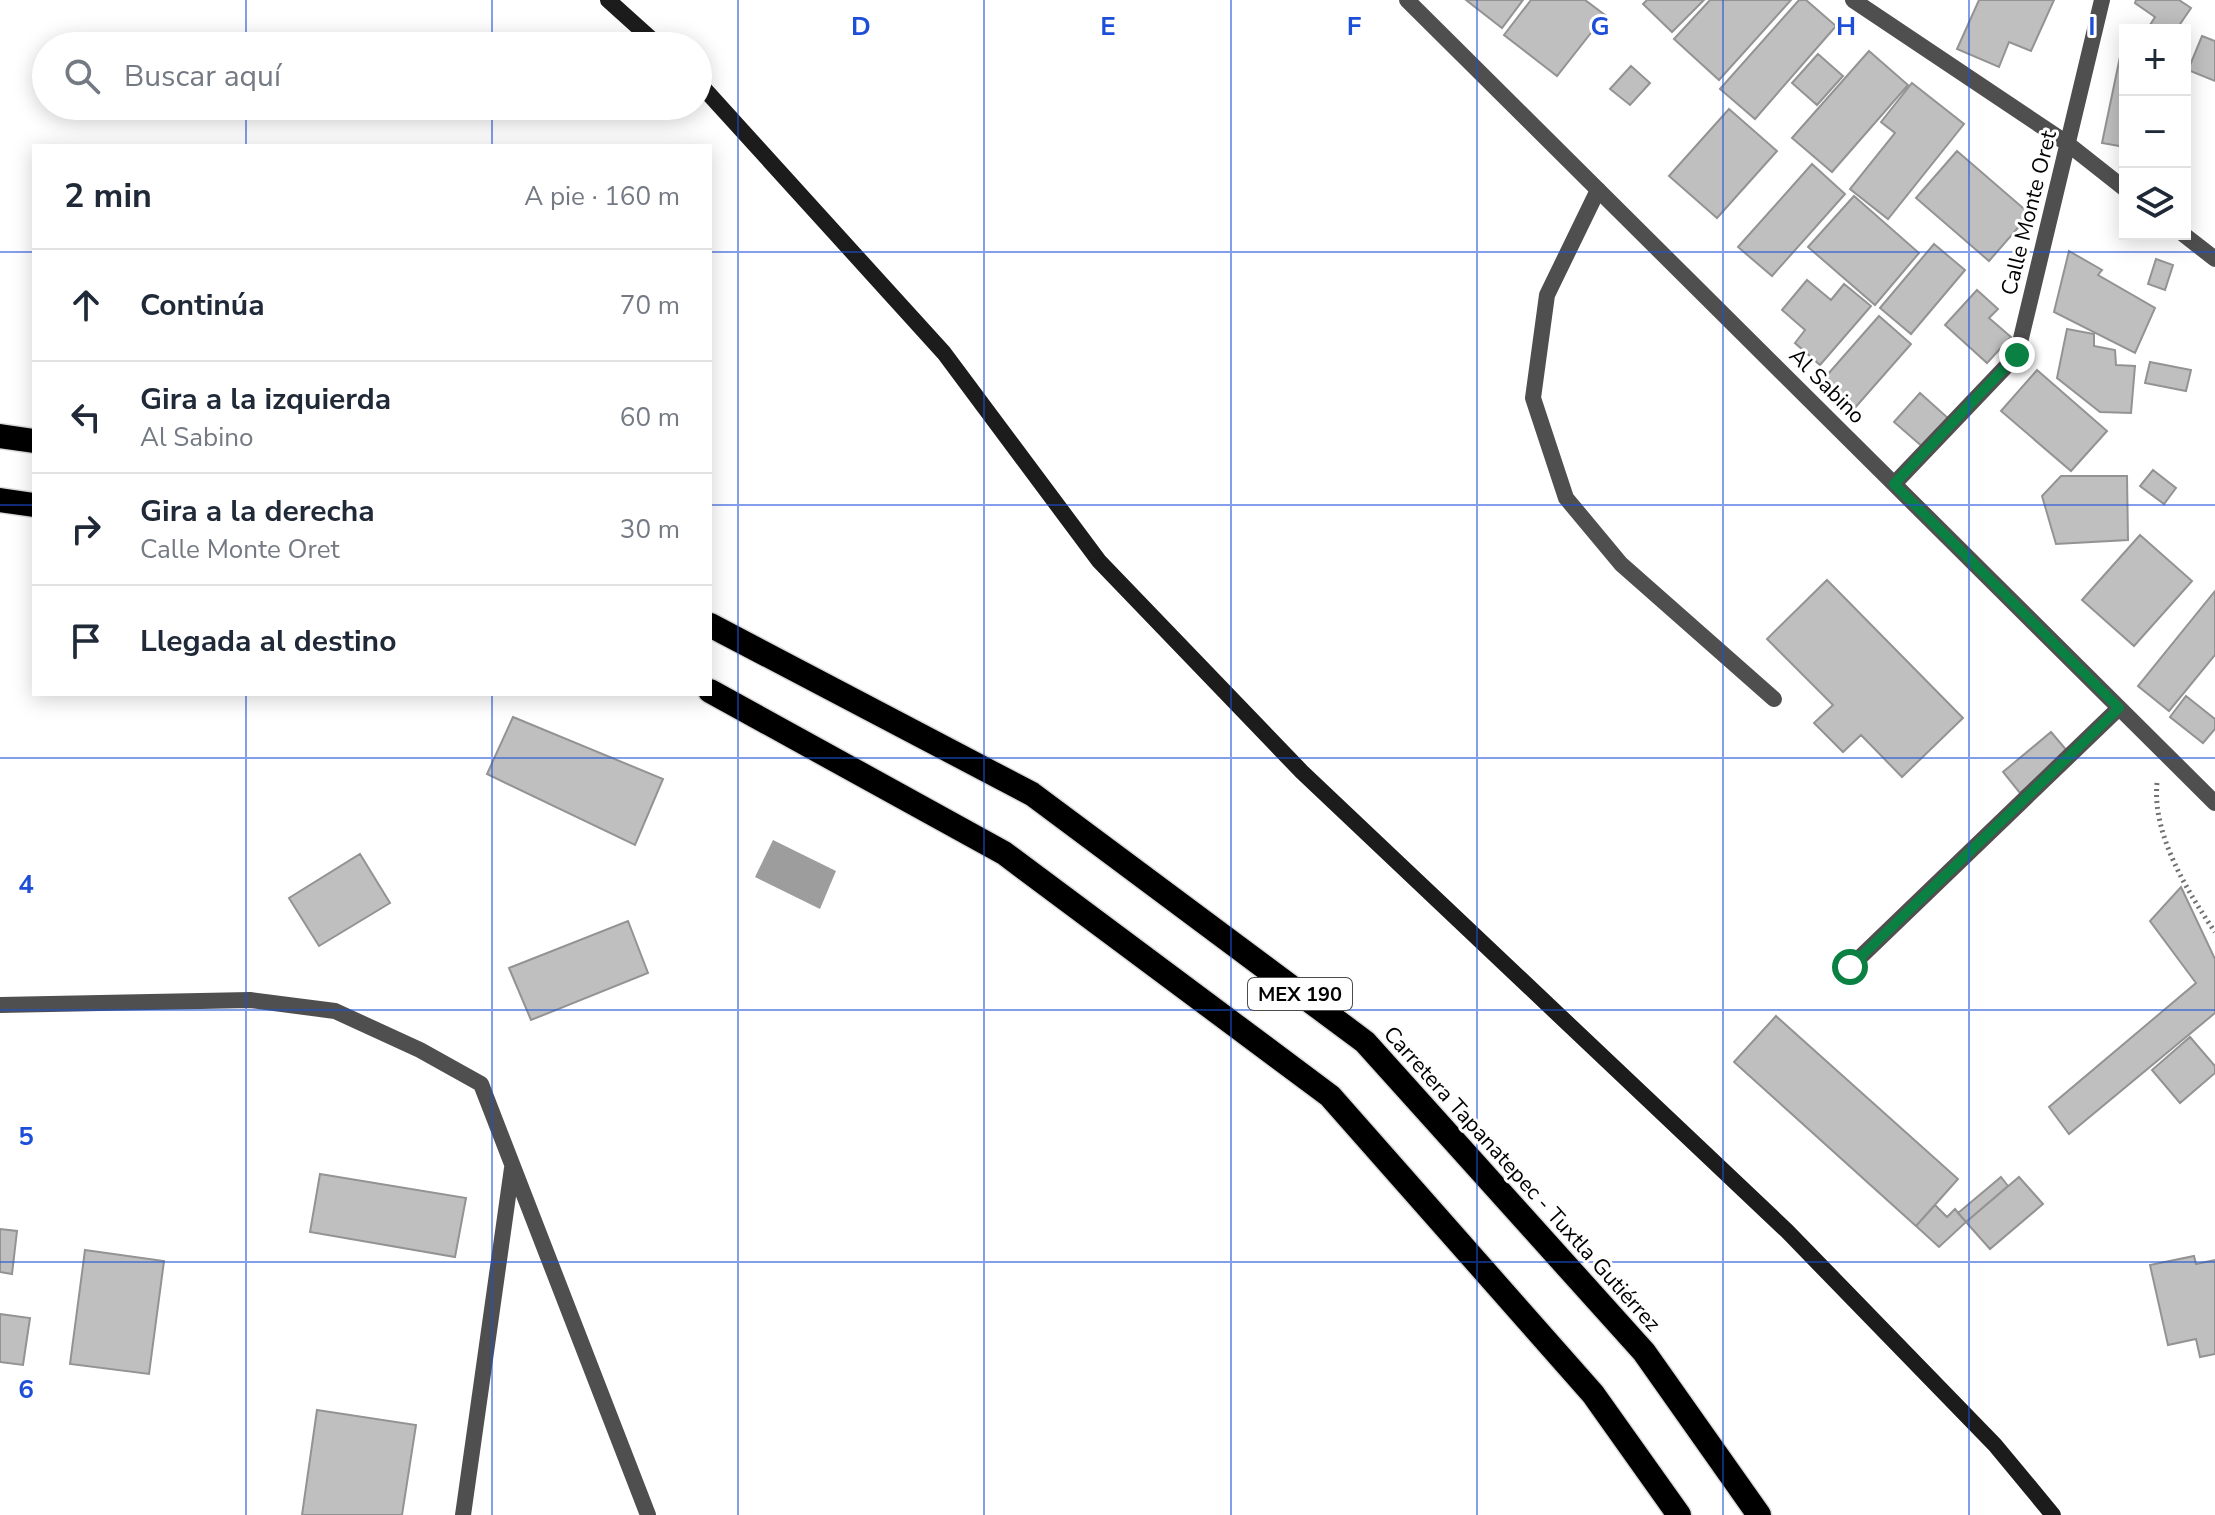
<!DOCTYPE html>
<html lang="es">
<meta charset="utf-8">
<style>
:root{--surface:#fff;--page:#f2f2f3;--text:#1f2937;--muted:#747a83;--line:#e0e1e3}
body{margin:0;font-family:"Nunito Sans",sans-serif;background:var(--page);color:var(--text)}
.controls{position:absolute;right:24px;top:24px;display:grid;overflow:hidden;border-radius:0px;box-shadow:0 4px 20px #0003}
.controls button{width:72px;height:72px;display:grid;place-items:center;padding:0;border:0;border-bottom:2px solid var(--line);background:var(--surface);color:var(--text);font:40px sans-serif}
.stop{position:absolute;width:24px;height:24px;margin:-18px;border:6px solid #0b8043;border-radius:50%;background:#fff}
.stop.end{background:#0b8043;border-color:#fff;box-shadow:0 2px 8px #0008}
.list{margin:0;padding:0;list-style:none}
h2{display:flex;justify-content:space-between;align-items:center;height:104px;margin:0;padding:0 32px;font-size:34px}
h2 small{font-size:26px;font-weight:400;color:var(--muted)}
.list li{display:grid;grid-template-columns:52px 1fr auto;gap:24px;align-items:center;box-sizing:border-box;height:112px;padding:0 32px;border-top:2px solid var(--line)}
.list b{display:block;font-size:30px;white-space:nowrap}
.list p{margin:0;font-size:26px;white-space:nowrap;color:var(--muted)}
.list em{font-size:26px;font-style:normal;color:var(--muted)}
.icon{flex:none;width:44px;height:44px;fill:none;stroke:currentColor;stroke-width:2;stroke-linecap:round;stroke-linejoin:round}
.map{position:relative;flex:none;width:2215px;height:1515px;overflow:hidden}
.search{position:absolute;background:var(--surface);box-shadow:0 4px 20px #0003;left:32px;top:32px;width:680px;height:88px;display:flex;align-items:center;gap:20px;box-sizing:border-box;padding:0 28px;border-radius:44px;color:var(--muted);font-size:30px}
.panel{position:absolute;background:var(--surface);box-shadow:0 4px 20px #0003;left:32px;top:144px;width:680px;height:552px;border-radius:0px}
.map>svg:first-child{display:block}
.water{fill:#9d9d9d}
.building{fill:#bfbfbf;stroke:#939393;stroke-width:2}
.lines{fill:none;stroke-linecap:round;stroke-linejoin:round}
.highway-casing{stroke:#dbdbdb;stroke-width:27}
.path{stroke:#717171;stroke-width:5;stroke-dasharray:2 4;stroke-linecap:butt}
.lane{stroke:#4f4f4f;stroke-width:16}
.street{stroke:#4f4f4f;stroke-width:16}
.secondary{stroke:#1c1c1c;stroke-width:16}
.highway{stroke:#000;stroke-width:24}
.route{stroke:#0b8043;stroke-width:10}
.grid{fill:none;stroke:#1d4ed8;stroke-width:2;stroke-opacity:0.55}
.labels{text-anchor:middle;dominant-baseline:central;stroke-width:6;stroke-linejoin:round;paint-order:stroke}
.shield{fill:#fff;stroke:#4c4c4c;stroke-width:2}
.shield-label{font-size:20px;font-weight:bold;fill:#000}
.street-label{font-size:22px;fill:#000;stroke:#fff}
.grid-label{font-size:26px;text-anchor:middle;font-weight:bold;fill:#1d4ed8;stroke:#fff;stroke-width:6;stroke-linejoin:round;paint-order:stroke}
</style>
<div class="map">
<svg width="2215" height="1515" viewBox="0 0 2215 1515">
<rect width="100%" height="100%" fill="#fff"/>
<path class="water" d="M773 840 836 871 820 909 755 877Z"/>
<path class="building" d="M1466 0H1523L1502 28Z
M1531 0H1585L1605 15 1557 76 1504 35Z
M1647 0H1704L1672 32 1643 4Z
M1710 0H1791L1719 80 1674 39Z
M1799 0H1806L1836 26 1755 119 1720 89Z
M1979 0H2054L2031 51 2009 42 1999 67 1957 49Z
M2136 0H2179L2191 8 2176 30H2158L2150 25 2155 17 2135 3Z
M2125 33V147L2102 143Z
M2202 36 2215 41V81L2188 70Z
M1869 51 1908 85 1832 172 1792 138Z
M1818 54 1843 76 1817 105 1792 83Z
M1631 66 1650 83 1630 105 1610 89Z
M1912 83 1964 124 1888 219 1850 189 1895 133 1881 122Z
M1729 109 1777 151 1717 218 1669 176Z
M1957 151 2030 214 1989 261 1916 198Z
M1812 164 1845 194 1772 276 1738 247Z
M1854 196 1919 253 1875 305 1808 247Z
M1934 244 1965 270 1911 334 1880 308Z
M2069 251 2102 270 2098 275 2155 308 2135 353 2054 312Z
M2156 259 2173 265 2165 290 2148 284Z
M1807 280 1831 300 1844 284 1871 306 1820 365 1795 343 1805 330 1782 310Z
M1977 290 1998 309 1989 318 2011 337 1987 363 1945 325Z
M1879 316 1911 344 1853 410 1821 382Z
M2067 329 2094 334V346L2115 350 2116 365 2135 366 2131 413 2100 412 2057 378Z
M2150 362 2191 370 2186 391 2145 383Z
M2037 370 2107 431 2071 471 2001 411Z
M1920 393 1949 419 1924 448 1894 422Z
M2153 470 2176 488 2164 504 2140 486Z
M2061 476H2127L2128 540 2056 544 2042 496Z
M2140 535 2192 581 2134 646 2082 600Z
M1827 580 1963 718 1902 777 1861 735 1843 752 1814 723 1833 705 1767 639Z
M2215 591V655L2169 711 2138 686Z
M2186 696 2215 719V729L2203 743 2170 717Z
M513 717 663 779 635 845 487 774Z
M2051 732 2068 752 2020 793 2003 772Z
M360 854 390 903 319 946 289 898Z
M2181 887 2215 959V1013L2069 1134 2049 1107 2196 983 2150 921Z
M628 921 648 973 531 1020 509 968Z
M1776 1016 1958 1179 1916 1226 1734 1062Z
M2190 1037 2215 1066V1073L2180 1103 2152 1070Z
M320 1174 466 1198 455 1257 310 1232Z
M2001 1177 2008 1186 1966 1222 1958 1213Z
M2019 1177 2043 1204 1990 1249 1966 1222Z
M1935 1205 1947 1217 1955 1209 1966 1222 1939 1247 1916 1226Z
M0 1229 17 1231 12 1274 0 1272Z
M85 1250 164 1261 149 1374 70 1364Z
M2194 1256 2196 1264 2215 1260V1354L2200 1357 2196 1339 2168 1345 2150 1265Z
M0 1314 30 1318 23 1365 0 1362Z
M317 1410 416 1425 402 1515H302Z"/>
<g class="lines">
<g class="highway-casing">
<path id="highway" d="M0 436 34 441
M0 500 34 505
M710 625 1032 794 1365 1042 1644 1352 1759 1515
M710 691 1004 853 1330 1096 1593 1394 1679 1515"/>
</g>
<path class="path" d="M2157 783C2152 834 2187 891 2215 932"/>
<path class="lane" d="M1598 190 1547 295 1533 398 1566 498 1621 564 1774 699
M1850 967 2119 708"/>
<path class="street" d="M1407 0 2215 803
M1853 0 2068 144 2125 189
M2183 234 2215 259
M1894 484 2017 355 2102 0
M0 1005 250 1000 335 1011 420 1050 481 1084 648 1515
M463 1515 512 1168"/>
<path class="secondary" d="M608 0 659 46
M698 82 944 353 1099 561 1302 772 1787 1231 1995 1445 2053 1515"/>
<use href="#highway" class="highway"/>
</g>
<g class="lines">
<path class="route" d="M1850 967 2119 708 1894 484 2017 355"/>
</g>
<path class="grid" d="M246 0V46M492 0V46M738 0V1515M984 0V1515M1231 0V1515M1477 0V1515M1723 0V1515M1969 0V1515M246 106V146M492 106V146M0 252H34M710 252H2215M0 505H34M710 505H2215M246 694V1515M492 694V1515M0 758H2215M0 1010H2215M0 1262H2215"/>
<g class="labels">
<rect class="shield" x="1248" y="978" width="104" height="32" rx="6"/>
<g class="shield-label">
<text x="1300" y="994">MEX 190</text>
</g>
<g class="street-label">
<text transform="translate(2029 213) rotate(-76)">Calle Monte Oret</text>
<text transform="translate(1827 386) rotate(45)">Al Sabino</text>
<text transform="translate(1522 1179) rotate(48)">Carretera Tapanatepec - Tuxtla Gutiérrez</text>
</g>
</g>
<g class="grid-label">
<text x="861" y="35">D</text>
<text x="1108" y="35">E</text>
<text x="1354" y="35">F</text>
<text x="1600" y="35">G</text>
<text x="1846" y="35">H</text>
<text x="2092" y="35">I</text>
<text x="26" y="893">4</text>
<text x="26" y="1145">5</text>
<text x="26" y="1398">6</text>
</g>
</svg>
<div class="controls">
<button>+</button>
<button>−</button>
<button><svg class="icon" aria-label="layers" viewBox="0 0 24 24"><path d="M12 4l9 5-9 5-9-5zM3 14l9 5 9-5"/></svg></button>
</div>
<div class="stop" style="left:1850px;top:967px"></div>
<div class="stop end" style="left:2017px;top:355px"></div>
<div class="search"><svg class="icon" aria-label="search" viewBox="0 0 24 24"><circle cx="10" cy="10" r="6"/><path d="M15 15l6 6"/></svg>Buscar aquí</div>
<section class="panel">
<h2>2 min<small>A pie · 160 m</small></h2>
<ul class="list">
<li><svg class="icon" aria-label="ahead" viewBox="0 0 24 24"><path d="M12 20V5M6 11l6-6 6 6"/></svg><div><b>Continúa</b></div><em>70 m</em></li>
<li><svg class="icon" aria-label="left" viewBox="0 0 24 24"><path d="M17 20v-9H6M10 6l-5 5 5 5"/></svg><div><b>Gira a la izquierda</b><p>Al Sabino</p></div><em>60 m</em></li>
<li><svg class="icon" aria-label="right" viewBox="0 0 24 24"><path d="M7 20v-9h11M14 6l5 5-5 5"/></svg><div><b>Gira a la derecha</b><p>Calle Monte Oret</p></div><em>30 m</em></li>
<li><svg class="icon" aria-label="arrive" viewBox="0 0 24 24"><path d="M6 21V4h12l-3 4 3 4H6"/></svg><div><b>Llegada al destino</b></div></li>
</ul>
</section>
</div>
